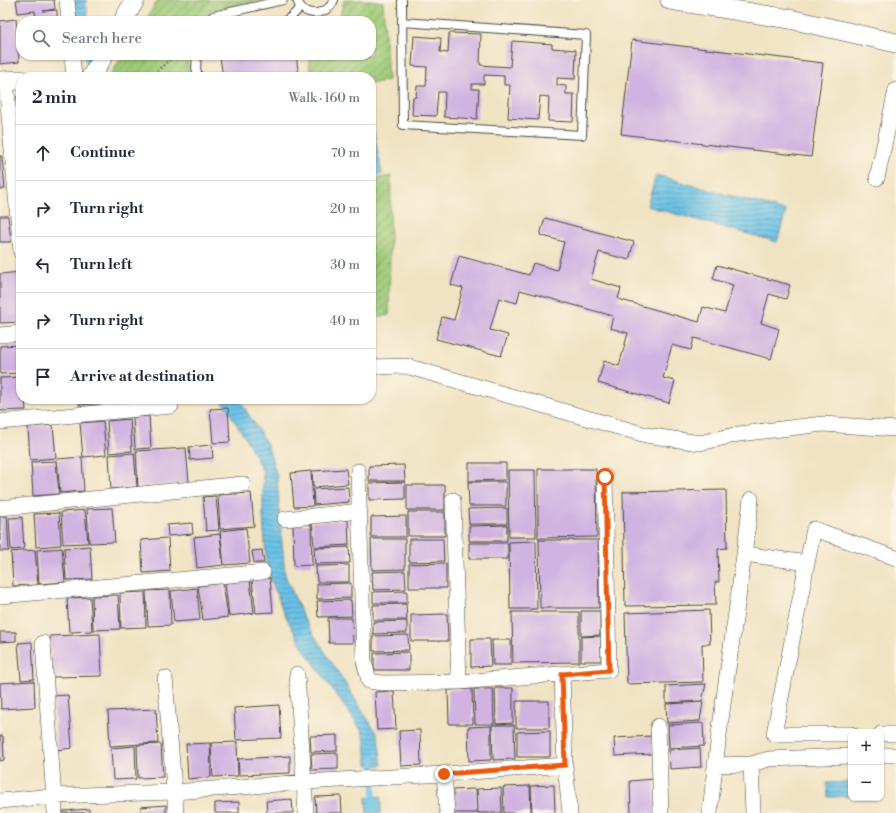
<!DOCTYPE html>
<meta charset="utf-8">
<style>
:root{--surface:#fff;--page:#f2f2f3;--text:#1f2937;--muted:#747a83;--line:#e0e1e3}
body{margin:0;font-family:"Libre Bodoni",serif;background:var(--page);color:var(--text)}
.controls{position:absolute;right:12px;bottom:12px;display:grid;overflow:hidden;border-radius:8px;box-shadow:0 1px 3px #0004}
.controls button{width:36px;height:36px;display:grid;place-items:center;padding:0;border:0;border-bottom:1px solid var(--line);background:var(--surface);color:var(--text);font:20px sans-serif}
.stop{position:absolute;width:12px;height:12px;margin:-9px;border:3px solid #ea580c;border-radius:50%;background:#fff}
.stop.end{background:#ea580c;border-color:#fff;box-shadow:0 1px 4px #0008}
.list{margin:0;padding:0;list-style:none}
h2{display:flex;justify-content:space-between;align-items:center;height:52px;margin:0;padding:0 16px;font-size:17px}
h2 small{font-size:13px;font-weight:400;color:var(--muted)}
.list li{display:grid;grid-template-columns:26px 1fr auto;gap:12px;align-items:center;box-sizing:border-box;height:56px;padding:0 16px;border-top:1px solid var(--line)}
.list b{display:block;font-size:15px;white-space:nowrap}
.list em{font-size:13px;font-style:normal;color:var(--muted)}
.icon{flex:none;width:22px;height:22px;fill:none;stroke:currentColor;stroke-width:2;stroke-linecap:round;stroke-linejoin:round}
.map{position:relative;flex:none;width:896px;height:813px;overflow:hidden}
.search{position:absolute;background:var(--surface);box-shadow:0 1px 3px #0004;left:16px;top:16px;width:360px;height:44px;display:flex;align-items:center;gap:10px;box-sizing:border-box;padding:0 14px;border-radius:16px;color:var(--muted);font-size:15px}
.panel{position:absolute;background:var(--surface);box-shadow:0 1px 3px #0004;left:16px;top:72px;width:360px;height:332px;border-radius:16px}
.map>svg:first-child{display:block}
.garden{fill:url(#garden-furrows);stroke:#647a50}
.water{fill:url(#water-rules);stroke:#4a7688}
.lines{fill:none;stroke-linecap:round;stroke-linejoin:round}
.stream{stroke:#69c1e6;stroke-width:5.5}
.building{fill:#d0b3e1}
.service-casing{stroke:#494742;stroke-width:10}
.minor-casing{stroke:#494742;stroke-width:16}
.tertiary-casing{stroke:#494742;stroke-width:20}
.path{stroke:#494742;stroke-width:2.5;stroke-dasharray:1 3;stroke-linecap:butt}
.service{stroke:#fff;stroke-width:8}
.minor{stroke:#fff;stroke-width:15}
.tertiary{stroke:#fff;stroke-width:19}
.route{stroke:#ea580c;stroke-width:5}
</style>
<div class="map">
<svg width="896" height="813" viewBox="0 0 896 813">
<defs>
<pattern id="garden-furrows" width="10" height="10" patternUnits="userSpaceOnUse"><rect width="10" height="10" fill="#9cc976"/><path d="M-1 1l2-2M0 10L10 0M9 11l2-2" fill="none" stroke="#7fa361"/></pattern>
<pattern id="water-rules" width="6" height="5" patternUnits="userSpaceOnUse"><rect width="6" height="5" fill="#69c1e6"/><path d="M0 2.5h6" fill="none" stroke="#579dbb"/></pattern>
</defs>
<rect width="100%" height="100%" fill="#fcf5e5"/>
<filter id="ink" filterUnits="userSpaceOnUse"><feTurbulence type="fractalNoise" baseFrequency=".025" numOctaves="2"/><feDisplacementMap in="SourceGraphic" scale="8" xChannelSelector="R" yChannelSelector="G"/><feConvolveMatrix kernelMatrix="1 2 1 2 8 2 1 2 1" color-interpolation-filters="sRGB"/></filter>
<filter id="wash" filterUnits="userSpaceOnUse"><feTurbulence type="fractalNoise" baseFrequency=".012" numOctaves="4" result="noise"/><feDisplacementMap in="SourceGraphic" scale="16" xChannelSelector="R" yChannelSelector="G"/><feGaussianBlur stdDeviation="0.9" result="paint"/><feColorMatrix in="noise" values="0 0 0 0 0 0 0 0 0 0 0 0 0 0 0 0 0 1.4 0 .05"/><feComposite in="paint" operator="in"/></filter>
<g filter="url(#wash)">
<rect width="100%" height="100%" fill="#f0e3c3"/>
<path class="garden" d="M158 0H262L213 10 207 13 201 21H145Z
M344 0H371L383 2 388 80 371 84V77H311L309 62 312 55H371V21H339Z
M123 55H188L187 60 189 77H109Z
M391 176 389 315 371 318V180Z"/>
<path class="water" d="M70 0H86L88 21H72Z
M371 117 382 174 371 176Z
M656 175 786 211 777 242 647 206Z
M221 399H239L267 444 277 476 280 521 285 575 304 619 378 735 382 766 367 765 365 739 362 731 303 648 284 613 267 570 263 517V472L249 444Z
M851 782V796L828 797 827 783Z
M381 796V813H367L366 798Z"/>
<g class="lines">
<path class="stream" d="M85 55 93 68
M373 759 374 813"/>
</g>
<g id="blocks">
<path class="building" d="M16 0H54L55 9 43 11 57 10V21H36L35 11 18 13Z
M16 19 19 62 0 64V21Z
M449 33 481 34 480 65 510 67 512 41 552 44V48L576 50 575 79 557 78V85L566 86V94H574L573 122 548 121 549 97 540 96 538 120 508 118 510 85H504V76L484 75V84H472V89H479L477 119 444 117 445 92H438L436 116 412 115 413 97H416L417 86H426L427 67 412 66 414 36 441 38 440 52 448 53Z
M632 40 823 63 811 157 621 134Z
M38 55H59V57L38 58Z
M231 55H296L299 77H223L220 57Z
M17 96H21V124H20Z
M0 156H2L5 189H0Z
M0 216H8L11 242H0Z
M545 218 634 242 629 260 599 252 591 279 621 288 618 299 699 322 703 307 725 313 733 285 713 279 717 265 790 285 786 299 769 294 761 323 779 329 771 359 694 338 691 350 672 345 663 378 675 381 669 403 598 383 604 361 619 366 628 333 610 328 613 316 520 290 517 303 499 298 490 330 508 335 501 356 436 339 442 317 454 320 463 288 451 285 459 256 529 275 533 263 557 270 564 242 540 235Z
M21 272V322L0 323V274Z
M21 345V373L0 374V346Z
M21 377V399H25L26 410 0 411V378Z
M79 399H103V403L79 405Z
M104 399H129V401L105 402Z
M228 408 230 442 213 443 210 409Z
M149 416 151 448 135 449 133 417Z
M130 419 132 451 109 453 107 421Z
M103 421 106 455 83 457 80 423Z
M53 425 56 458 30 460 28 427Z
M212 445 213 458 190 460 189 447Z
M186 448 189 483 138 487 136 451Z
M134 453 137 487 111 489 109 455Z
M82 457 84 491 60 493 57 459Z
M56 461 59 494 33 496 31 462Z
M469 463H506V480L469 481Z
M404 465 405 481H369V466Z
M346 469 348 484 313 487 312 471Z
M538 469H596L597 537 538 538Z
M508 470H535L536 537H509Z
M311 471 313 506 294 507 291 473Z
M405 482V499L369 500V483Z
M468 482H506V506H469Z
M407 485H445V510H407Z
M348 487 349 502 314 505 313 489Z
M726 490 727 548 718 549 719 582H715L716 605 625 606 623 492Z
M251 493 254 526 220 529 218 495Z
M216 496 219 530 206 531 203 497Z
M112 508 115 542 89 543 87 509Z
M507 508V524H469L468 509Z
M85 510 88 543 63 544 61 512Z
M408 512H445V536H408Z
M59 513 61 545 36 547 34 514Z
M0 516H7L9 551H0Z
M406 516V537H371V517Z
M22 517 24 549 11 550 9 518Z
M348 520 349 545 314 547 312 522Z
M192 523 193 534 168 536 167 525Z
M311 524 312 565 294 566 293 525Z
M507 525V541H469V526Z
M246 528 250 563 224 565 220 531Z
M220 534 223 565 197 568 194 537Z
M168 538 170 571 143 573 141 540Z
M371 539H405V569L372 570Z
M409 539H443L444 561 409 562Z
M539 540H598L599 608H540Z
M536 541 537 609H510L509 542Z
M469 543H508V559H469Z
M90 546 92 579 66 580 64 548Z
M349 547 350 563 315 564 314 548Z
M62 548 65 582 39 584 37 550Z
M35 550 38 585 13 586 11 552Z
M262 550 264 563H254L252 551Z
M446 563V588H409V564Z
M349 565V582H317L316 566Z
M405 571 406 589 373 590 372 572Z
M270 578 273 612 256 613 252 580Z
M250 580 254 613 229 616 225 583Z
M223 583 228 617 203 620 198 586Z
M351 583V598L317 599V584Z
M197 588 200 620 174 622 171 591Z
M170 590 171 625 148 626 146 591Z
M407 591V603H373V592Z
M145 592 146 627 121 628 120 593Z
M118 595 120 629 93 630 92 596Z
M90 597 92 631 69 632 67 598Z
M351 600 352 616 318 617 317 601Z
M406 604 407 620H373V605Z
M709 610 710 644H702L703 682 627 684 625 613Z
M581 611H600V635L581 636Z
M512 612H579V662L513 663Z
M447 614 448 641H411V615Z
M328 618H352L353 643H329Z
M407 621V633L373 634V622Z
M0 632H16V641L0 642Z
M100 634 102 676 52 677 50 636Z
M408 635 409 650 373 651V636Z
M601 636V661H581V637Z
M471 639H490L491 666 471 667Z
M492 640H511V665H493Z
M32 642 34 679 21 680 18 643Z
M409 652V670H374V653Z
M34 681 35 707 1 709 0 683Z
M706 684 702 701 666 703V686Z
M495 688H513V723L496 724Z
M472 689 473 724H449L448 690Z
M474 689H493L494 724H475Z
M394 691 396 729 377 730 375 692Z
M68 695 72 748 57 750 53 696Z
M516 701H549V728H516Z
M703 702 700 721 667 723 666 704Z
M279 705 281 738 236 740 234 708Z
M156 709 158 743 110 746 108 711Z
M703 723 704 746 669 748 668 725Z
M492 725H514L515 759 493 760Z
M491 726V760L469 761 468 727Z
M420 730 421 765 401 766 399 731Z
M550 731V757H517V732Z
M337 735V751L311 752 310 736Z
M0 736H3L4 760 0 761Z
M652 736 653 754 615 756 614 738Z
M237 742 238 776 213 777 211 743Z
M210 743 211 777 188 779 186 744Z
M161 744 163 777 138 778 137 745Z
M135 746 136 779 113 780 111 748Z
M700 748 701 767 670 769 669 750Z
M338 753V769L312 770 311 754Z
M290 756V773L239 775 238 759Z
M654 779 656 813H631L630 781Z
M554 785 555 813H532L531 786Z
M530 786 531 813H504L503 787Z
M501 788 502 813H478L477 789Z
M476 789 477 813H451L450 790Z
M341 796 342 813H316L315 797Z
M292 799 293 813H267L266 801Z
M239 802V813H215V803Z
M166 805V813H141L140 807Z
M89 809V813H63V811Z"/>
</g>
</g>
<g filter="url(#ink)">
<use href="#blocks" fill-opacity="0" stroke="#494742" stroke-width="1"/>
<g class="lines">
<g class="service-casing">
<path id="service" d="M297 0C303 18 327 17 334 0
M402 0 403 125 582 135 586 35 402 22
M207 21 213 16 283 0
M285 21 291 17 301 7
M197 55 196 68 198 77"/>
</g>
<g class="minor-casing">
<path id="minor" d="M67 0 69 21
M72 55 74 77
M6 81 21 252
M877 178 896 90
M0 335 21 333
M371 367 406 366 646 435 700 443 739 434 823 424 896 429
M0 422 171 406
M358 471 364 661 369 681 382 683 459 682 609 670 605 477
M453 500 459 682
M0 508 243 484
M285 519 360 511
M745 554 807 563 814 529 896 558
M807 563 774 734H851
M0 596 263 572
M43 643 55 813
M297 674 306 813
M562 674 565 765 570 813
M165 678 176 813
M658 726 661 813
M881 734H896
M881 755H896
M751 764 753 813
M715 765 751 764 769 759 851 756
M444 774 447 813
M0 801 53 796 174 792 305 782 444 774 565 765
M710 813C720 708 739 604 751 499"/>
</g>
<g class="tertiary-casing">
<path id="tertiary" d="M670 0 790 19 896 43
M123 21 135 0
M91 77 104 55
M0 81 21 80"/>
</g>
<path class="path" d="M191 21 195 14
M152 77 158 70 175 55"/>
<use href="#service" class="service"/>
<use href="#minor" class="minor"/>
<use href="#tertiary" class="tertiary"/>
</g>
</g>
<g class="lines" filter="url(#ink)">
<path class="route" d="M444 774 565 765 562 674 609 670 605 477"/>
</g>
</svg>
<div class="controls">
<button>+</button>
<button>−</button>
</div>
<div class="stop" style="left:605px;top:477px"></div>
<div class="stop end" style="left:444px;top:774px"></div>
<div class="search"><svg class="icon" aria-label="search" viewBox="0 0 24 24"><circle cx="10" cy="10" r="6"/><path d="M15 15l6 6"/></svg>Search here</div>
<section class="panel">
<h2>2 min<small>Walk · 160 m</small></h2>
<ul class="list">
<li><svg class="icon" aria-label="ahead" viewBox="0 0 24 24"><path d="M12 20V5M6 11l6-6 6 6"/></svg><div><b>Continue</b></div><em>70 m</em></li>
<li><svg class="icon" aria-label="right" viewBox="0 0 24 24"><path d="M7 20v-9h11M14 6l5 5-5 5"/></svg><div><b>Turn right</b></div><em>20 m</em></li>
<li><svg class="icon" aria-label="left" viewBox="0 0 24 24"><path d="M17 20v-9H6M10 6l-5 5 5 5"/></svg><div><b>Turn left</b></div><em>30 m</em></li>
<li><svg class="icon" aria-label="right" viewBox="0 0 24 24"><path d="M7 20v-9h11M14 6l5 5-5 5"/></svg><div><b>Turn right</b></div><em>40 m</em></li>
<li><svg class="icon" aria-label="arrive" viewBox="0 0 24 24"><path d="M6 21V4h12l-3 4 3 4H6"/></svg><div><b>Arrive at destination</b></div></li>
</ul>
</section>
</div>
